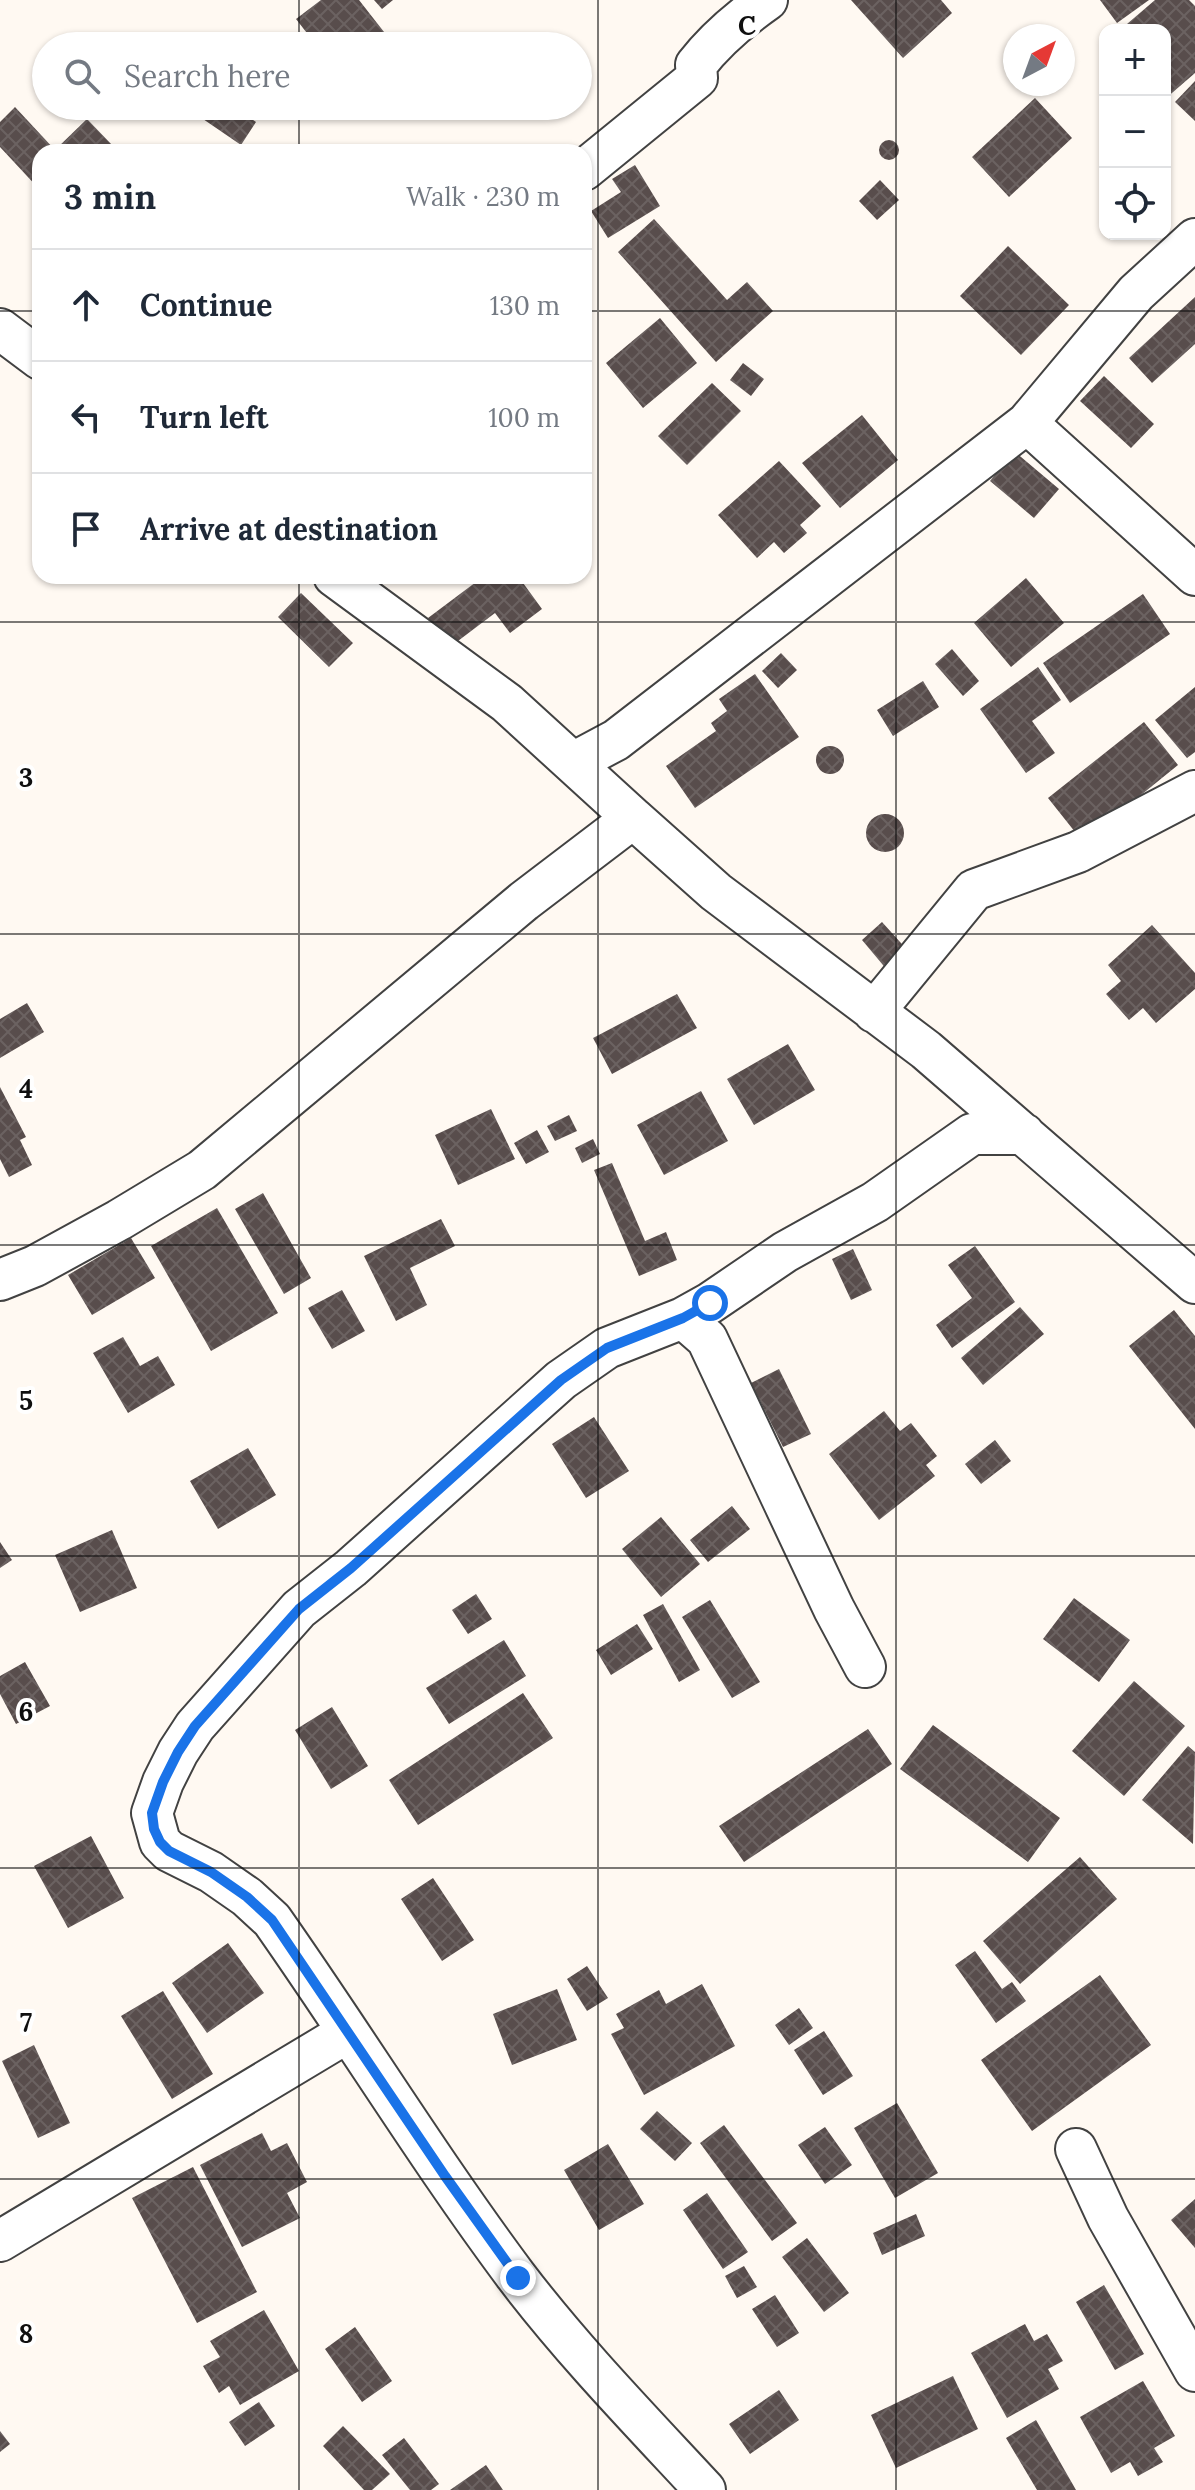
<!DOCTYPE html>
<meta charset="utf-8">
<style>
:root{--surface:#fff;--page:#f6f6f7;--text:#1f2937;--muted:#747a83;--line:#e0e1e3}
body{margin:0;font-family:Lora,serif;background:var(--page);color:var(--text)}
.controls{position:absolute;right:24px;top:24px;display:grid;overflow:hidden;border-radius:16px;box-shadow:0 2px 6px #0004}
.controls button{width:72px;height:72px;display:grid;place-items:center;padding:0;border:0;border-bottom:2px solid var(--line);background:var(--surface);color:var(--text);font:40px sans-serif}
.compass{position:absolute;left:1003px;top:24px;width:72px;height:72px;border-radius:50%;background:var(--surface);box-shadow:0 2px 6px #0004;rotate:41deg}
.stop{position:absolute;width:24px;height:24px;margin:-18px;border:6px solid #1a73e8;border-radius:50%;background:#fff}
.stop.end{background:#1a73e8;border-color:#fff;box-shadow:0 2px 8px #0008}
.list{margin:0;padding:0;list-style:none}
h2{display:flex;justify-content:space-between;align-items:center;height:104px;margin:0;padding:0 32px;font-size:34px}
h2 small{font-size:26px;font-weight:400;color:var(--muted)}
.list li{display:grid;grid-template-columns:52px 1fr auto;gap:24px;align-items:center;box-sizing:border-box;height:112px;padding:0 32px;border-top:2px solid var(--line)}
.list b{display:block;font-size:30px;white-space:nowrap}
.list em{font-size:26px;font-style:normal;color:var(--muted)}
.icon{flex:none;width:44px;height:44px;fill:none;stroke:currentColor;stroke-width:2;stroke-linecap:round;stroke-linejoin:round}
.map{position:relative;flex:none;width:1195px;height:2490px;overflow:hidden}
.search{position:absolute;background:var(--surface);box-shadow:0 2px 6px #0004;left:32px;top:32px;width:560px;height:88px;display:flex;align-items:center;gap:20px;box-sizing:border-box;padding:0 28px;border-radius:44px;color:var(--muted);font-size:30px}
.panel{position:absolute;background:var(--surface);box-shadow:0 2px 6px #0004;left:32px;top:144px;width:560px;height:440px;border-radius:24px}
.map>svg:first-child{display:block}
.building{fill:url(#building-cross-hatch)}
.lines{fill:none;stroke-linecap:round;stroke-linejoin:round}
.minor-casing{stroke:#424242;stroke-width:44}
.minor{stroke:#fff;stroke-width:40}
.route{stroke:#1a73e8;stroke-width:10}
.grid{fill:none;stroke:#0f0f0f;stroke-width:2;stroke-opacity:0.55}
.grid-label{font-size:26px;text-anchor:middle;font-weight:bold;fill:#0f0f0f;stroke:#fff;stroke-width:8;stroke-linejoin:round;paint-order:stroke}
</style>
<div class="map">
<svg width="1195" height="2490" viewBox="0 0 1195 2490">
<defs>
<pattern id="building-cross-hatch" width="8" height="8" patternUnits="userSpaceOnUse" patternTransform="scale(2)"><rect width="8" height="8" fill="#584d4c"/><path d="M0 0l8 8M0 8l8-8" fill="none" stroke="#6b6261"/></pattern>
</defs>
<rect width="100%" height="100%" fill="#fff9f2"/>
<path class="building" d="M321 0H359L395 46H317L296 19Z
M374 0H393L382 9Z
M851 0H941L952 13 903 58Z
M1100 0H1149L1117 23Z
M1155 0H1189L1195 6V73L1165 99V30H1120Z
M1195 81V121L1175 102Z
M1035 98 1072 138 1009 197 972 157Z
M212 106H233L256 122 241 145 203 119Z
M15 107 55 150 87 119 114 147 109 152H40V190L0 147V122Z
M879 150a10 10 0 1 1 20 0a10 10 0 1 1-20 0Z
M635 165 660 206 608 238 591 211 621 192 612 179Z
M880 180 899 200 877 220 859 201Z
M654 219 727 300 747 282 773 311 716 362 618 252Z
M1008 246 1069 305 1021 355 960 296Z
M1195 297V344L1152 383 1129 358Z
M660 318 697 363 643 408 606 363Z
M743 363 764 379 751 396 730 380Z
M1104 376 1154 424 1131 448 1080 401Z
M712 383 741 411 687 465 658 436Z
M862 415 898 460 840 508 802 463Z
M1014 451 1059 489 1034 518 990 481Z
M779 461 821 506 800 525 807 533 784 553 774 542 757 558 718 515Z
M484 576H518L542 609 510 633 495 613 450 647 428 618Z
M1026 578 1064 623 1011 667 974 623Z
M301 593 353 643 329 667 278 617Z
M1143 594 1170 634 1070 703 1043 663Z
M952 649 979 681 963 696 935 664Z
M781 653 797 670 778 688 762 671Z
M1038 667 1061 700 1032 721 1055 753 1026 773 980 709Z
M755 674 799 737 695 808 666 766 716 731 711 723 727 711 719 699Z
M923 681 939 707 893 736 877 710Z
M1195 687V752L1187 758 1155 720Z
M1144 722 1178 765 1083 842 1048 798Z
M816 760a14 14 0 1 1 28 0a14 14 0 1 1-28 0Z
M866 833a19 19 0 1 1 38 0a19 19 0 1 1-38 0Z
M882 922 910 953 888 971 862 940Z
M1152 925 1195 973V989L1156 1023 1143 1008 1129 1020 1106 994 1121 981 1108 965Z
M677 994 697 1028 612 1074 593 1038Z
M27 1003 44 1032 0 1058V1019Z
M788 1044 815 1090 754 1125 727 1079Z
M0 1087 26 1137 20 1140 32 1165 9 1177 0 1159Z
M701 1091 728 1141 664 1175 637 1125Z
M491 1109 515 1159 458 1185 435 1135Z
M569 1115 577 1131 555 1141 547 1126Z
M537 1130 549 1152 526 1164 514 1143Z
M593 1139 600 1154 582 1163 575 1148Z
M612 1163 645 1241 666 1232 677 1260 639 1276 594 1170Z
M263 1193 311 1278 284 1294 235 1209Z
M217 1208 278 1313 211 1351 151 1246Z
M441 1219 455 1246 410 1268 427 1305 396 1321 364 1256Z
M131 1238 155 1278 92 1315 68 1275Z
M975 1246 1015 1302 952 1348 936 1325 972 1298 948 1265Z
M853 1249 872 1290 851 1300 832 1259Z
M342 1290 365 1331 332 1349 308 1308Z
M1020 1307 1044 1334 983 1385 961 1358Z
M1174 1310 1195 1336V1429L1129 1346Z
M123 1337 140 1366 158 1356 175 1385 128 1413 93 1353Z
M779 1369 811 1434 783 1447 751 1383Z
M884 1411 900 1431 911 1423 937 1456 926 1465 935 1476 879 1520 829 1454Z
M594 1417 629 1471 586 1498 552 1444Z
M995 1440 1011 1461 981 1484 965 1464Z
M248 1448 276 1495 218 1529 190 1481Z
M732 1506 750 1529 708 1562 690 1540Z
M661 1517 700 1564 661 1597 622 1549Z
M112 1530 137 1588 80 1612 55 1555Z
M0 1542 12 1560 0 1568Z
M476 1594 492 1619 468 1634 452 1610Z
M1074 1598 1130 1640 1099 1682 1043 1639Z
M710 1600 760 1682 732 1698 682 1617Z
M663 1604 700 1670 679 1682 643 1615Z
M637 1624 653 1649 611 1675 596 1650Z
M504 1640 526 1676 449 1724 426 1688Z
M25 1662 50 1706 16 1724 0 1694V1676Z
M1134 1681 1185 1726 1124 1796 1072 1751Z
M523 1693 553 1738 418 1825 389 1780Z
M332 1707 368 1766 331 1789 295 1730Z
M933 1725 1060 1818 1028 1862 900 1769Z
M868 1729 892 1764 744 1862 719 1826Z
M1188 1746 1195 1752 1193 1844 1142 1800Z
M91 1836 124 1898 68 1928 34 1866Z
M1080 1857 1117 1899 1020 1984 983 1941Z
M433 1878 474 1940 442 1961 401 1899Z
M228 1943 264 1993 207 2033 172 1983Z
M975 1951 1002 1989 1012 1982 1026 2001 996 2023 955 1965Z
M587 1966 608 1998 587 2011 567 1979Z
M1100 1975 1151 2045 1032 2131 981 2060Z
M702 1984 735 2046 644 2095 611 2034 624 2028 616 2014 659 1990 666 2004Z
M557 1989 577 2040 512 2065 493 2014Z
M163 1991 213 2074 172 2099 121 2016Z
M799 2008 813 2028 789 2045 775 2025Z
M824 2031 853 2076 823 2095 794 2050Z
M34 2045 70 2123 38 2138 2 2061Z
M897 2103 938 2173 895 2198 854 2128Z
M657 2111 692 2143 675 2161 640 2129Z
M724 2125 797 2223 772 2241 700 2143Z
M825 2127 852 2165 825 2184 798 2145Z
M262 2133 271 2151 287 2143 307 2182 287 2193 300 2218 242 2247 200 2165Z
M608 2144 644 2204 599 2230 564 2170Z
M193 2167 257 2292 197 2323 132 2198Z
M707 2193 748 2252 723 2269 683 2210Z
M1195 2199V2248L1171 2220Z
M916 2214 925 2236 882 2255 873 2233Z
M807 2238 849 2293 824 2312 782 2257Z
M744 2266 757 2287 737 2298 725 2276Z
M1104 2285 1144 2354 1115 2370 1076 2302Z
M775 2295 799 2333 777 2347 752 2309Z
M264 2310 299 2371 240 2405 229 2386 219 2393 203 2366 220 2357 210 2341Z
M1025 2324 1034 2341 1047 2334 1063 2361 1048 2369 1059 2389 1007 2418 971 2353Z
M355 2327 392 2381 362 2402 325 2349Z
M953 2376 978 2429 896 2468 871 2415Z
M1143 2381 1175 2436 1154 2448 1163 2462 1138 2476 1130 2462 1111 2473 1080 2417Z
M779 2390 799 2420 750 2454 729 2424Z
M259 2402 275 2426 245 2446 229 2422Z
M1036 2420 1076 2490H1037L1006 2438Z
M343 2426 390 2474 372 2490H364L323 2446Z
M0 2431 10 2444 0 2452Z
M404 2438 439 2484 431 2490H410L382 2455Z
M486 2465 503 2490H450Z"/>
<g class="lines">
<g class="minor-casing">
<path id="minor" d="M584 170 697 78 696 65C716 39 740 19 767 0
M0 329 40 359
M1027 423 1195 575
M334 576 507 703 633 818
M573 763 616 740 1027 423 1136 293 1195 239
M874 1012 974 890 1078 852 1195 791
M0 1280 35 1266 119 1220 202 1170 524 901 633 818 716 892 926 1050 1195 1283
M683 1318 707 1339 834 1609 865 1667
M1076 2149 1108 2218 1195 2371
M0 2241 348 2032
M705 2490C641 2421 573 2351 516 2276 430 2161 355 2038 272 1920L247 1897 211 1872 169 1851 160 1842 152 1813 163 1782 178 1752 195 1726 299 1609 351 1568 561 1380 607 1348 683 1318 710 1303 785 1252 875 1202 972 1134H1024"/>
</g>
<use href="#minor" class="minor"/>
</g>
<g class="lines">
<path class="route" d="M518 2278 445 2176 272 1920 247 1897 211 1872 169 1851 160 1842 154 1829 152 1813 163 1782 178 1752 195 1726 299 1609 351 1568 561 1380 607 1348 683 1318 710 1303"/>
</g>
<path class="grid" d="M299 0V46M598 0V2490M896 0V2490M299 106V152M0 311H40M584 311H1195M299 576V2490M0 622H1195M0 934H1195M0 1245H1195M0 1556H1195M0 1868H1195M0 2179H1195"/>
<g class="grid-label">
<text x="747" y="35">C</text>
<text x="26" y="787">3</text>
<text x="26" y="1098">4</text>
<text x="26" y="1410">5</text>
<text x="26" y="1721">6</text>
<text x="26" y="2032">7</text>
<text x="26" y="2343">8</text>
</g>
</svg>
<div class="controls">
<button>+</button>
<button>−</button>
<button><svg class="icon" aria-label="locate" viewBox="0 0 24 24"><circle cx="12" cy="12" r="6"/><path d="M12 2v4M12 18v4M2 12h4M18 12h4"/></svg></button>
</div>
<svg class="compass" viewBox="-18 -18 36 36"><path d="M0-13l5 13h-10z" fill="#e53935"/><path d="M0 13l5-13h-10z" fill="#747a83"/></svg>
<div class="stop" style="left:710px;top:1303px"></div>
<div class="stop end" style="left:518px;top:2278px"></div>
<div class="search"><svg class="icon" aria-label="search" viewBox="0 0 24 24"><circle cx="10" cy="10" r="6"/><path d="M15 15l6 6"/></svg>Search here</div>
<section class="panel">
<h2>3 min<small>Walk · 230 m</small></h2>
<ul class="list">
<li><svg class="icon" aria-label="ahead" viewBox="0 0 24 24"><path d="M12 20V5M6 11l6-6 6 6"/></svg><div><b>Continue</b></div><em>130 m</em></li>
<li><svg class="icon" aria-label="left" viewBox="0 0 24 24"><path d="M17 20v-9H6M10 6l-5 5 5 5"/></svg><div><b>Turn left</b></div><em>100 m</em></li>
<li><svg class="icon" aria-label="arrive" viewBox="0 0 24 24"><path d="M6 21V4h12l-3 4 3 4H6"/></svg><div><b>Arrive at destination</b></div></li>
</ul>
</section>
</div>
